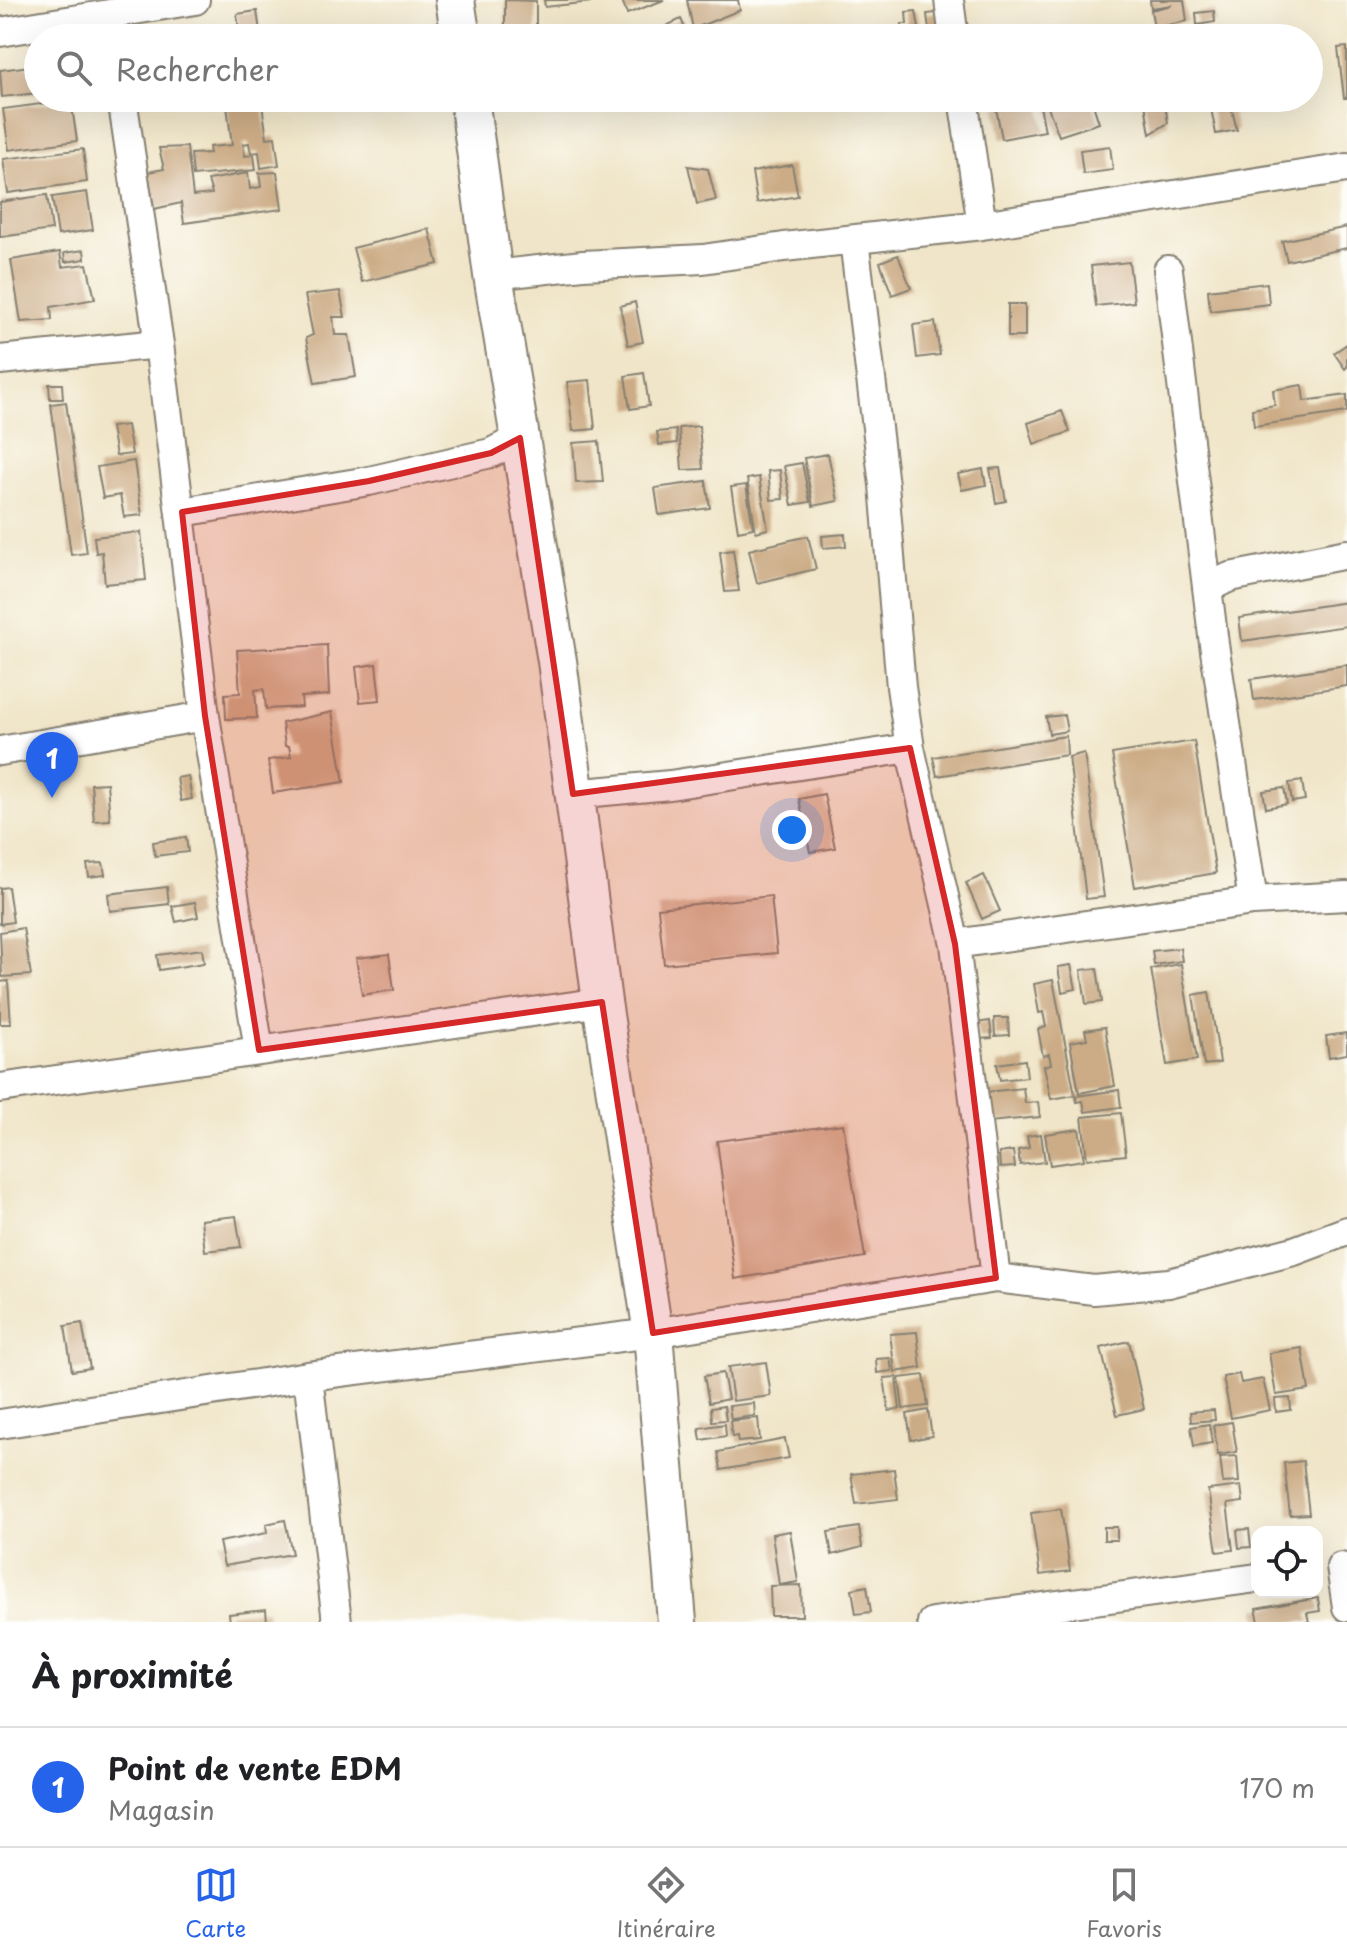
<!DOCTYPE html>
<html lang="fr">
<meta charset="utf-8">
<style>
:root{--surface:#fff;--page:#f2f2f2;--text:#202124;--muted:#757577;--line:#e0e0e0;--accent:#2563eb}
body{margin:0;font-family:"Playpen Sans",sans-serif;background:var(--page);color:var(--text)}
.controls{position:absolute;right:24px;bottom:24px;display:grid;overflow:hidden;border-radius:16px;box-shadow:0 8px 32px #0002}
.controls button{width:72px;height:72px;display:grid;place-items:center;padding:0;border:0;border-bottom:2px solid var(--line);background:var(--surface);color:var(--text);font:40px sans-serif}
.you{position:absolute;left:792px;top:830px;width:28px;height:28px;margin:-20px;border:6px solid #fff;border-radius:50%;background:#1a73e8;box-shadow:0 0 0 12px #1a73e833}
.badge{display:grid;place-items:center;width:52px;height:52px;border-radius:50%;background:var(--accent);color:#fff;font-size:26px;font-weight:700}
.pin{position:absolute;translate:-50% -66px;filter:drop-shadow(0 2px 4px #0008)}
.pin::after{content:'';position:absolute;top:42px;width:28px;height:24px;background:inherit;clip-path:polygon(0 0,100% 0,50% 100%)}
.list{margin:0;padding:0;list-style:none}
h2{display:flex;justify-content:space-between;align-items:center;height:104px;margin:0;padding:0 32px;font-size:34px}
h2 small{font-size:26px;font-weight:400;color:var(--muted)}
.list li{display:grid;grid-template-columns:52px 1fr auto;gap:24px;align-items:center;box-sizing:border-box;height:120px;padding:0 32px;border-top:2px solid var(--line)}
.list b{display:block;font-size:30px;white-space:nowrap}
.list p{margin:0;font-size:26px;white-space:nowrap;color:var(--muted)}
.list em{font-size:26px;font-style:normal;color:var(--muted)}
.icon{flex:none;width:44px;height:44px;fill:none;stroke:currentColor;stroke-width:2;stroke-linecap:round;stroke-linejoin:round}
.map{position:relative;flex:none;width:1347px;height:1622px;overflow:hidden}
.search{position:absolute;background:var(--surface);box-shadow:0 8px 32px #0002;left:24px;right:24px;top:24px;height:88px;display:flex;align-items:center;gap:20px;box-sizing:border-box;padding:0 28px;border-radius:44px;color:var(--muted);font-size:30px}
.sheet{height:224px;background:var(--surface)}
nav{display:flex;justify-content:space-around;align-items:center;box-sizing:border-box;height:112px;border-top:2px solid var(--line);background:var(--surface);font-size:22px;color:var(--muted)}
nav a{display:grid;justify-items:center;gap:4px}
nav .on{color:var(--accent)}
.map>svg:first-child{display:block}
.building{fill:#ccac86}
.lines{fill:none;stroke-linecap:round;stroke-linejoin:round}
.street-casing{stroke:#868072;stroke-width:32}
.secondary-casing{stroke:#868072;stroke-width:42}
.street{stroke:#fff;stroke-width:28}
.secondary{stroke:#fff;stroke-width:38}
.marked{fill:#d62828;fill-opacity:0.2;stroke:#d62828;stroke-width:6;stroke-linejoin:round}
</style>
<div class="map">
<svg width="1347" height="1622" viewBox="0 0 1347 1622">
<rect width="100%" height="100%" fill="#fdfcf7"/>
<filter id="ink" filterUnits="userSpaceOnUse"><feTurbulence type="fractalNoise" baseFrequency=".0125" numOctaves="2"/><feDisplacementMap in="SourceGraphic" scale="16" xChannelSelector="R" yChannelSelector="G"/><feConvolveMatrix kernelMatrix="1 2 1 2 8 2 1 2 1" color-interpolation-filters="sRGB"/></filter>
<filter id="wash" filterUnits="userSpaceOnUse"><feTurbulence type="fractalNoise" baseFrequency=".006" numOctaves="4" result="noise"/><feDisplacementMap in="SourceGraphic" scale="32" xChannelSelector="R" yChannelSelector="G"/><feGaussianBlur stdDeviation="1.8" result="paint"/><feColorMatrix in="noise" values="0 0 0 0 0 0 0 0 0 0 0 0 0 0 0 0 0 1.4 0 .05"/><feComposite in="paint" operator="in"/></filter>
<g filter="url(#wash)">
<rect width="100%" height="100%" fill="#f0e5c8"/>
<g id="blocks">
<path class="building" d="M505 0 536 1V38H505Z
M544 0H591V2L545 7Z
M622 0H664L627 14Z
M687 0H738L740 10 693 29Z
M1150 0H1184L1187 21 1154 28 1151 10 1172 5 1151 8Z
M257 11 261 38H240L237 14Z
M916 11 919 28 902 31V24H907L906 12Z
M1214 11 1215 22 1197 25 1196 13Z
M943 12 946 38H930L927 14Z
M681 19 687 33 676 38H656L653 32Z
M1347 47V98H1344L1338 48Z
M38 65V93L2 97 0 70Z
M226 98H261L267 138 275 137 279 165 261 168 259 152 251 153 249 143 243 144 245 156 254 155 256 170 193 176 191 154 210 153 209 147 232 145Z
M1074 98H1091L1099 123 1059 136 1048 107Z
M1144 98H1164L1168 123 1150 134Z
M1209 98H1229L1237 130 1216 134Z
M71 100 77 141 9 150 3 109Z
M1039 101 1045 131 1002 139 996 108Z
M1110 146 1113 170 1083 174 1080 150Z
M187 147 193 196 212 194 208 180 248 173 250 189 261 187 259 173 277 172 282 209 184 223 181 203 154 209 148 172 164 169 159 148Z
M83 149 87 182 8 193 3 159Z
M792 165 798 196 757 203 752 172Z
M688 166 708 169 716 200 697 204Z
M87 192 93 230 58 235 52 197Z
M47 195 52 230 0 237V202Z
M1347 227V248L1287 261 1282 241Z
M429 229 438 264 362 282 353 248Z
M84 250 85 259 65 262 64 253Z
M60 252 62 267 87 264 95 299 51 307 52 320 21 322 11 260Z
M898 255 911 288 892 295 880 262Z
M1129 262 1134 302 1096 306 1091 266Z
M1267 283 1269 304 1210 311 1208 290Z
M340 291 345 317H333L335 335H349L356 377 315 383 306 338 313 335 305 295Z
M635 302 643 342 628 345 620 306Z
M1008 304H1025V337H1008Z
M935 322 940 355 917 358 913 325Z
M1347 344V367L1345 369 1334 353Z
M644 373 649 406 630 409 625 376Z
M590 380 595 429 573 431 567 382Z
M49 384H62L63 399H50Z
M1302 385 1304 401 1347 395V412L1254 426 1252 409 1275 405 1273 390Z
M66 402 87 553 71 555 51 404Z
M1062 411 1070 432 1034 444 1028 423Z
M127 425 132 454 116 456 111 427Z
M699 426 703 469 682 470 679 428Z
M676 430 677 443 659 445 657 432Z
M599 441 603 482 576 483 573 443Z
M828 454 838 501 813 506 804 458Z
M134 461 142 515 124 517 120 495 103 498 97 467Z
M802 463 810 502 792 505 784 466Z
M1000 468 1006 501 996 503 990 469Z
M983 469 986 485 962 490 958 474Z
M780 470 783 499 771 500 768 471Z
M759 477 768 529 756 532 747 479Z
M706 481 710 508 659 515 655 488Z
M746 485 753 528 738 531 731 487Z
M141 532 146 580 105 584 102 552 96 553 94 537Z
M845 534 846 546 823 548 822 536Z
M808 536 816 569 757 583 749 550Z
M733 550 739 591 725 592 720 552Z
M1347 602V626L1242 641 1239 618Z
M327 645 329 695 301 697 302 707 266 709 264 689 255 690 257 718 226 719 225 694 240 693 237 650Z
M376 664 380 700 360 702 356 667Z
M1347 665V686L1254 700 1251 679Z
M332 712 344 782 273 793 268 760 291 757 289 746H285L282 723Z
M1064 715 1067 731 1049 734 1046 717Z
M1066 736 1067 755 937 776 933 757Z
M1194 741 1216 873 1135 887 1112 754Z
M1084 753 1104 897 1086 899 1069 757Z
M188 776 192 799 181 801 177 778Z
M1302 781 1305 800 1292 802 1289 783Z
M107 783 110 820 94 821 91 784Z
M1284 788 1287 804 1266 808 1263 791Z
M824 794 835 848 810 852 799 799Z
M186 837 188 852 155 856 153 842Z
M103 863 105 875 89 877 87 864Z
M984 875 1000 911 982 919 966 883Z
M8 887 13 922 0 924V888Z
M167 887 169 904 110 911 108 894Z
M771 896 777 953 664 964 658 908Z
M195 902 198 917 176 922 172 906Z
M23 928 31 975 2 977 0 932Z
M1180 948 1182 961 1154 965 1152 951Z
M202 949 204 963 159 970 157 955Z
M389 954 394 990 362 995 356 958Z
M1181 964 1197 1060 1167 1065 1151 969Z
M1071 965 1076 989 1062 992 1058 967Z
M1097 968 1102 1002 1086 1004 1081 970Z
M1053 980 1075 1095 1051 1099 1044 1066 1051 1064 1049 1054 1043 1056 1038 1029 1046 1027 1043 1012 1039 1013 1034 984Z
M8 981 11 1024H0V982Z
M1209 992 1220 1063 1204 1065 1193 995Z
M994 1018H1008L1009 1035 995 1036Z
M990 1021 992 1038 979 1039 976 1023Z
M1105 1027 1115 1086 1079 1093 1070 1042 1087 1039 1085 1030Z
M1347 1033V1054L1329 1057 1326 1036Z
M1025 1060 1027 1077 1000 1080 997 1064Z
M1023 1088 1025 1103 1038 1102 1040 1117 989 1122 986 1092Z
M1119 1090 1121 1107 1085 1112 1083 1101 1077 1102 1076 1096Z
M1121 1113 1126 1155 1087 1159 1082 1117Z
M843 1124 865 1257 735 1279 717 1141Z
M1079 1129 1084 1160 1050 1165 1045 1134Z
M1041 1134 1045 1162 1020 1165 1018 1150 1029 1148 1027 1136Z
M1013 1151 1015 1167 1000 1168 999 1153Z
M236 1216 241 1247 205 1251 201 1220Z
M82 1323 90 1368 72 1371 65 1326Z
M917 1332 921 1368 895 1372 890 1334Z
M1129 1341 1144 1409 1117 1415 1101 1348Z
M1302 1348 1309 1390 1276 1395 1269 1353Z
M890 1358 892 1371 877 1373 876 1359Z
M766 1362 771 1396 733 1401 728 1367Z
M723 1373 728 1399 709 1403 704 1376Z
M1239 1374 1241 1383 1263 1379 1270 1410 1231 1418 1223 1377Z
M924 1375 928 1406 903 1409 899 1378Z
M896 1377 900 1409 889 1411 884 1378Z
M1290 1398 1291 1410 1276 1412 1275 1399Z
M754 1403 755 1416 731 1419 729 1406Z
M724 1406 726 1420 712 1421 711 1408Z
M928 1410 932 1436 911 1440 907 1414Z
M1214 1410 1215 1420 1191 1422 1190 1412Z
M758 1418 760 1440 738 1442 737 1436 732 1437 730 1421Z
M1232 1422 1237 1452 1218 1455 1213 1425Z
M725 1424 726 1436 701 1440 699 1428Z
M1209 1424 1212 1443 1194 1446 1191 1427Z
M785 1439 789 1458 721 1470 718 1452Z
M1237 1456 1239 1482 1223 1483 1220 1457Z
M1303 1461 1309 1514 1290 1515 1284 1463Z
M894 1469 898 1499 856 1504 851 1474Z
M1241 1486 1243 1502 1227 1504 1233 1550 1217 1552 1208 1490Z
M1061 1509 1070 1571 1040 1575 1031 1513Z
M285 1520 292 1554 224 1566 219 1542 267 1533 266 1524Z
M859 1527 862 1547 832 1555 828 1532Z
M1104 1527H1117V1540H1104Z
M1249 1529 1251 1547 1239 1548 1237 1530Z
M790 1531 798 1582 779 1585 772 1534Z
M801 1585 802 1616H771L770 1586Z
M867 1586 871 1612 856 1614 852 1589Z
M1318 1598 1320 1611 1307 1613 1309 1622H1259L1256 1609Z
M266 1610 267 1622H230L229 1614Z"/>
</g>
</g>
<g filter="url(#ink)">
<use href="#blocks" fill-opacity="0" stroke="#868072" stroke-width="2"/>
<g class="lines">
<g class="street-casing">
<path id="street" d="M949 0 954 38
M0 32 195 0
M122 98 159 344 205 716 259 1050
M963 98 982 225
M854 240 884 485 901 687 910 748 955 944 996 1278
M1168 270 1214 644 1253 901
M493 275 583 265 703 259 784 247 982 225 1347 168
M0 360 159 344
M182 512 369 481 491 453 520 438
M1207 588 1230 577 1347 554
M0 751 205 716
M573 794 670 785 910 748
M955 944 1253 901 1347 896
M0 1088 602 1002
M308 1376 337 1622
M0 1424 308 1376 653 1333 996 1278 1094 1290 1169 1283 1294 1251 1347 1231
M1341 1567 1347 1607
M932 1622 1257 1578"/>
</g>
<g class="secondary-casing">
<path id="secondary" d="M455 0 461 38
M469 98 493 275 557 661 602 1002 653 1333 677 1622"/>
</g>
<use href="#street" class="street"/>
<use href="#secondary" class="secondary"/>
</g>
</g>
<path class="marked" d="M520 438 573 794 910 748 955 944 996 1278 653 1333 602 1002 259 1050 205 716 182 512 369 481 491 453Z"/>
</svg>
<div class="controls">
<button><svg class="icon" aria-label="locate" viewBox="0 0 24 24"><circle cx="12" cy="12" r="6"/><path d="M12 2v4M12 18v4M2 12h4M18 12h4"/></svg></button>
</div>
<div class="you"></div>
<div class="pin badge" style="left:52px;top:798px">1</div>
<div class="search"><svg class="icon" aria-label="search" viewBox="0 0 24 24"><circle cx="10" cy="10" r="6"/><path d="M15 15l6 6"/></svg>Rechercher</div>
</div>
<section class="sheet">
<h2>À proximité<small></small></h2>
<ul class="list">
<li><span class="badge">1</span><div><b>Point de vente EDM</b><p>Magasin</p></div><em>170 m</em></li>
</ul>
</section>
<nav>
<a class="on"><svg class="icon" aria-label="map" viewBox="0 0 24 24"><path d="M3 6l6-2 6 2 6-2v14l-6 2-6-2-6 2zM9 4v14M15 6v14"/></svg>Carte</a>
<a><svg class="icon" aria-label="directions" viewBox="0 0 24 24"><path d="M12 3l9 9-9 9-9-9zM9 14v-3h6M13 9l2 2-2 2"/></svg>Itinéraire</a>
<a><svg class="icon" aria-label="saved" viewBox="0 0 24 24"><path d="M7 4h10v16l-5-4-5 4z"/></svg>Favoris</a>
</nav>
